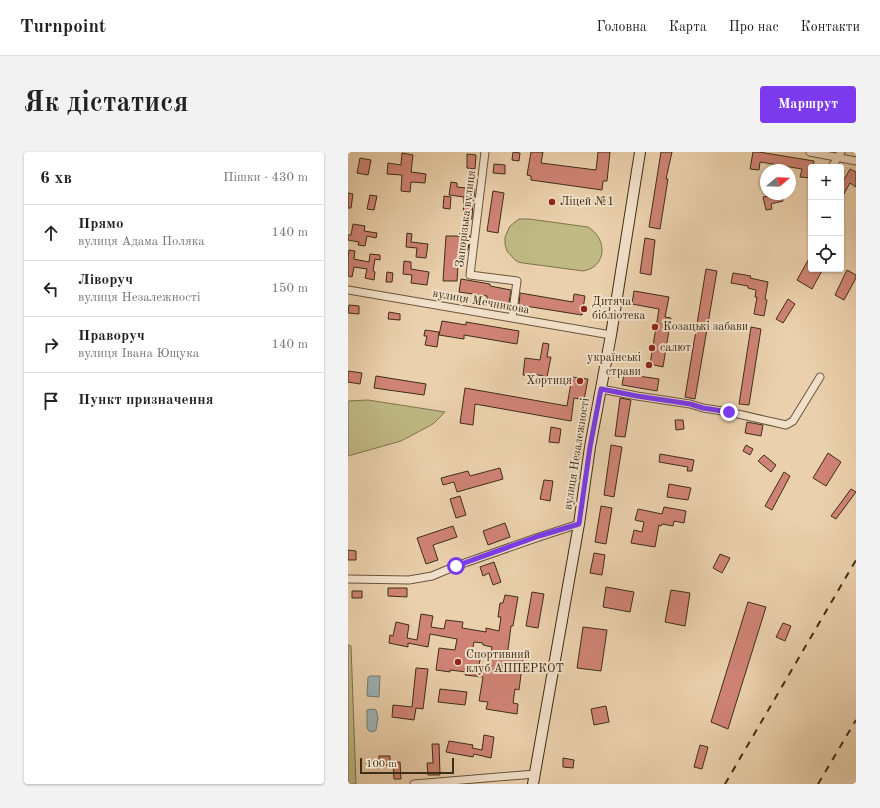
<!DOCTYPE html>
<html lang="uk">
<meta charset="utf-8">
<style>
:root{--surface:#fff;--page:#f2f2f2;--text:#222;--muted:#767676;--line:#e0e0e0;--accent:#7c3aed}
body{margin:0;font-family:"Old Standard TT",serif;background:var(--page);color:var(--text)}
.controls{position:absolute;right:12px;top:12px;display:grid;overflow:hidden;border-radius:4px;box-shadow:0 1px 3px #0004}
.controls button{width:36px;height:36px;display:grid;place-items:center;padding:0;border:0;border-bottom:1px solid var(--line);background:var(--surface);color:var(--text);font:20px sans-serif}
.compass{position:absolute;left:412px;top:12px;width:36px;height:36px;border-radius:50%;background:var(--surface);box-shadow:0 1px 3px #0004;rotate:71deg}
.scale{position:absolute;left:12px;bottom:10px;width:94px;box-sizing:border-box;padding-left:4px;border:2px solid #3f2e15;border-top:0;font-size:11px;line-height:14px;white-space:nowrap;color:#3f2e15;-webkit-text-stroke:3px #f1e0c9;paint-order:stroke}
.stop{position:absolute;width:12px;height:12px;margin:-9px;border:3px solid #7c3aed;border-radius:50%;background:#fff}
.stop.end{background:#7c3aed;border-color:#fff;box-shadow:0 1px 4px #0008}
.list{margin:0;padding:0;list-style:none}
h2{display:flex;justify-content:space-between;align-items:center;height:52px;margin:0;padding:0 16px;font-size:17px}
h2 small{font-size:13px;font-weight:400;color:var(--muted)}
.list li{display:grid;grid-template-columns:26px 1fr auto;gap:12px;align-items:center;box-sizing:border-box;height:56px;padding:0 16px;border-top:1px solid var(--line)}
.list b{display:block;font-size:15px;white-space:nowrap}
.list p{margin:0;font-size:13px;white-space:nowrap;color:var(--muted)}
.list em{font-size:13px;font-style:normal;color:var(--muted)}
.icon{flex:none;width:22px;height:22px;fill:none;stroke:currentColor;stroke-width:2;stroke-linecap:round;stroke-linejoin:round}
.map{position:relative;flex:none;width:508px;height:632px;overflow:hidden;border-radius:4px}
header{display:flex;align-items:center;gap:24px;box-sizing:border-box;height:56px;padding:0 20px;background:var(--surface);border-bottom:1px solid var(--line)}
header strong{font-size:19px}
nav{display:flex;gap:22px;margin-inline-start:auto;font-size:14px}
.intro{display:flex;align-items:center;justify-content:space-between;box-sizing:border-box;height:96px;padding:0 24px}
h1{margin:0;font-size:28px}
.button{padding:10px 18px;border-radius:4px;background:var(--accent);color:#fff;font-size:14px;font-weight:700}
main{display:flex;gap:24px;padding:0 24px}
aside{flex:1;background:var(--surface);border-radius:4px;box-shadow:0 1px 3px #0004}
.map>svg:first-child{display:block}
.green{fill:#bfb984;stroke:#7f744c}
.water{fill:#9db4b5;stroke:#777e75}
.building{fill:#cf8375;stroke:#3f2e15;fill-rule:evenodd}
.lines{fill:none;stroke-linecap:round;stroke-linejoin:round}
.minor-casing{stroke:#6a563b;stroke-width:9}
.secondary-casing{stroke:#3f2e15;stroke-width:12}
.minor{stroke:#f1e0c9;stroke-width:7}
.secondary{stroke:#f1e0c9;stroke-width:10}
.rail{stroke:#3f2e15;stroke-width:2;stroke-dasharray:7 7;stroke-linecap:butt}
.route{stroke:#7c3aed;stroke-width:5}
.poi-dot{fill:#8f2418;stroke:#f1e0c9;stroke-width:1.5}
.labels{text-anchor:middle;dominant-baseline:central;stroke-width:4;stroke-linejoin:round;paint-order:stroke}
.poi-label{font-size:12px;fill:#3f2e15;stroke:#f1e0c9;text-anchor:start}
.street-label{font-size:12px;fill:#3f2e15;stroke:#f1e0c9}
</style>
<header>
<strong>Turnpoint</strong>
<nav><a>Головна</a><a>Карта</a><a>Про нас</a><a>Контакти</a></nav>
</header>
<div class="intro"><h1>Як дістатися</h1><a class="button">Маршрут</a></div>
<main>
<aside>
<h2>6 хв<small>Пішки · 430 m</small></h2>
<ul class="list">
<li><svg class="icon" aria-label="ahead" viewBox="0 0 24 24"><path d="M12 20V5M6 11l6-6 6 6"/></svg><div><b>Прямо</b><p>вулиця Адама Поляка</p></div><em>140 m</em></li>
<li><svg class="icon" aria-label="left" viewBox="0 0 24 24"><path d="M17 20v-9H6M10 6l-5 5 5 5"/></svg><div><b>Ліворуч</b><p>вулиця Незалежності</p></div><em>150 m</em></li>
<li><svg class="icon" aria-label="right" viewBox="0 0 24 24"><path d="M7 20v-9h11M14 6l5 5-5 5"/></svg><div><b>Праворуч</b><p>вулиця Івана Ющука</p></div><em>140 m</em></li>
<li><svg class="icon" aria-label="arrive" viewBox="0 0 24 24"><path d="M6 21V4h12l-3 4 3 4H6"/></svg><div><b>Пункт призначення</b></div></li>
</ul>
</aside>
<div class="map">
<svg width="508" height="632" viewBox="0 0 508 632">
<rect width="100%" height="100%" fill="#ead0ac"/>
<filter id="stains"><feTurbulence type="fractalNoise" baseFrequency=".005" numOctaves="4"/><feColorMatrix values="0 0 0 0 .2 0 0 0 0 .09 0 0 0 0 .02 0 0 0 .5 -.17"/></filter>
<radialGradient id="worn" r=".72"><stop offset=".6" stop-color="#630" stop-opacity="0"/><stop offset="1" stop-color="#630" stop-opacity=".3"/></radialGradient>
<path class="green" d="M171 67H181L240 75C260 87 259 115 235 119L175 111 170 110 167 108 159 99 157 92V85L162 74Z
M20 248 97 260 85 272 53 289 0 304V249Z
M0 493 3 494 8 632H0Z"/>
<path class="water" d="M23 524H32L31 545 19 544 20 525Z
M24 557 28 558 30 566 28 578 25 580 21 579 19 576V558Z"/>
<path class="building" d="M165 0 172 1 171 9 164 8Z
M183 0H195L193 11 248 18 250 0H262L259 29H255L254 38 183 28V24L179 23Z
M313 0H324L318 27H320L312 77 301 75Z
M405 0H411L466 9 465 15H463V26L452 25 454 17 412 10 411 18 402 17Z
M54 1 65 3 63 20 78 22 77 31 63 30 62 40 53 39 54 23 39 22 40 11 53 13Z
M119 2 128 3 127 17 119 16Z
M12 6 23 8 20 23 9 21Z
M146 12 157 13V22L145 21Z
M502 17 508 20V35L502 31 493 47V26L496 28Z
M103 30 109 31V35L127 37 126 45H125L124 67H115L116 45 101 43Z
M145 39 156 41 150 81 139 79Z
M0 41 5 42 3 56H0Z
M420 42H433L435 49 423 52 424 57 418 58 415 45 421 44Z
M22 43 29 44 26 58 19 57Z
M96 44 103 45 102 57 95 56Z
M5 72 17 74 16 79 29 81 28 86 19 84 17 94 10 93 11 90 0 88V83H3Z
M59 81 64 82 63 90 80 92 78 106 68 105 69 96 58 95Z
M98 84H122L120 98H111L109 129H95Z
M297 86 307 88 303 123 292 121Z
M1 98 7 99 6 107 21 110 22 102 32 103V108L27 107 25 119 27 120 26 128 17 126 19 117 6 115 4 125 0 124V106Z
M463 103V117H475L464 137 449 128Z
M56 109 63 110V117L81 120 79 133 63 131 64 123 55 122Z
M358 117 369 119 347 247 337 245Z
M499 118 508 123V126L496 148 487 143Z
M39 120 45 121 44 130H38Z
M385 121 403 124 402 126 420 130 417 147 419 148 416 164 406 162 409 145H407L408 138 400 136V134L383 131Z
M113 127 142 132V134L163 138 161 151 139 148V144L111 140Z
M286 139 321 145 317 165 323 166 315 215 302 212 311 157 284 152Z
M172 141 225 150 226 142 237 144 234 163 171 153Z
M440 147 447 152 435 171 428 167Z
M1 153 11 154V162L0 161Z
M41 160 52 162V168L40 167Z
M94 169 118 173V170L171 179 169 192 116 183V187L91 183Z
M403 175 413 177 401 253 391 252Z
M77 178 91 180 89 195 77 193 79 184H76Z
M195 191 201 192 199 205H203L199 225 182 221V224L175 223 177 206 192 208Z
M0 219 14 221 12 232 0 230Z
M276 222 311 227 309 239 274 233Z
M28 224 78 232 76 243 26 236Z
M224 225 240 227 236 248 226 246 223 269 127 252 125 273 112 271 117 236 219 254Z
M272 246 283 248 277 285 267 284Z
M327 268H335L336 277 328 278Z
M399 270 415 273 413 284 397 281Z
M203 275 213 277 211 291 201 290Z
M263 293 274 295 266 345 256 343Z
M398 293 405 297 402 303 395 299Z
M480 301 493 310 478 334 465 326Z
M312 302 346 308 344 319H339L340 315 311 310Z
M416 303 428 313 423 320 410 309Z
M152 316 155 327 109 340 106 330 95 333 93 326 120 319 122 324Z
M436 320 442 324 424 358 417 354Z
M196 328 205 329 202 349 192 347Z
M321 332 343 336 340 348 319 345Z
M503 337 508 340 488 367 483 364Z
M112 344 118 363 108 366 102 347Z
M253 354 264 356 258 392 247 390Z
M316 355 338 359 336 371 326 369 325 374 314 372 313 374 311 373 307 395 283 391 286 378 294 380 296 370 287 368 290 357 314 362Z
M157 371 162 385 140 393 135 379Z
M105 374 109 385 85 393 90 408 78 412 69 386Z
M0 398 8 399V408H0Z
M246 401 257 403 254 423 242 421Z
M372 402 382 406 374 421 365 416Z
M146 410 153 430 145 433 141 421 135 424 132 415Z
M258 435 286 440 282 460 255 455Z
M40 436H59V445L40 444Z
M323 438 342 441 337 474 317 470Z
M4 439H14V446H4Z
M184 440 196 442 190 476 178 474Z
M157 443 170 445 165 474H163L159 505 175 507 171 538 167 537 165 551 170 552 169 562 138 557 140 550 131 549 135 525 117 523 118 520 102 518V520L88 518 91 496 107 498 109 487 82 482 80 495 60 491V495L41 491 42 483 45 484 48 470 61 473 59 486 69 488 73 462 85 464 83 475 96 477 98 468 115 470 114 476 138 480V476L151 479 153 465H150L152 451H155ZM126 490 135 491V493L144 495 141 514 131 513 133 503 124 501Z
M400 450 418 455 380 577 363 570Z
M435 471 443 474 437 489 428 485Z
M235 475 259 478 253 519 229 516Z
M68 516 80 517 75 557 68 556 66 568 44 565 45 553 64 555Z
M92 537 119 540 117 553 90 550Z
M258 554 261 570 246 573 243 557Z
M136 583 146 585 143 606 126 602 125 605 98 600 101 589 125 593 124 596 134 598Z
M84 592H91L92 623H80L79 611H85Z
M352 593 360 595 354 617 346 615Z
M31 604H42V613L31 614Z
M215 606 226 608 225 616 215 615Z
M52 610 53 627H46L45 611Z"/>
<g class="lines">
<g class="minor-casing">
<path id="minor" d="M137 0 122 123 169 129 164 166
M462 0 508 9
M484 15 493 0
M0 138 164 166 263 183
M253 237 289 244 342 252 355 256 381 260 438 273 445 269 472 225
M0 427 61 428 84 424 108 414 191 385 231 372
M66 632 187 622"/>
</g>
<g class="secondary-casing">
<path id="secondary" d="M185 632 231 372 242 295 263 183 292 0"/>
</g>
<use href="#minor" class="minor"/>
<use href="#secondary" class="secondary"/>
<path class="rail" d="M377 632 508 408
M470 632 508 568"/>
</g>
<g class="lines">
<path class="route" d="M108 414 191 384 231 372 242 295 253 237 289 244 342 252 355 256 381 260"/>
</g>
<g class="poi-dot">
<circle cx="204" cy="50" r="4"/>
<circle cx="236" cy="157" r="4"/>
<circle cx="307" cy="175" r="4"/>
<circle cx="304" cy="196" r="4"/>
<circle cx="301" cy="213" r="4"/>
<circle cx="232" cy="229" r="4"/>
<circle cx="110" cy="510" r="4"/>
</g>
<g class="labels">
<g class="poi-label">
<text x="212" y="50">Ліцей №1</text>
<text x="244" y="150">Дитяча<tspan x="244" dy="14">бібліотека</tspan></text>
<text x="315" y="175">Козацькі забави</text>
<text x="312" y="196">салют</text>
<text x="293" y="206" text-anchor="end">українські<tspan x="293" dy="14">страви</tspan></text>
<text x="224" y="229" text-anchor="end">Хортиця</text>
<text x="118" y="503">Спортивний<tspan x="118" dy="14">клуб АППЕРКОТ</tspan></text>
</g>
<g class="street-label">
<text transform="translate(118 67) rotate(-83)">Запорізька вулиця</text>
<text transform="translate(133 150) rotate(10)">вулиця Мечникова</text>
<text transform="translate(229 302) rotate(-81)">вулиця Незалежності</text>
</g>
</g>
<rect width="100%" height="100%" filter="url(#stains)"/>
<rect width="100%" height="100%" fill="url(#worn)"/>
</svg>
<div class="controls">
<button>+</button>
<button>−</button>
<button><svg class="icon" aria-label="locate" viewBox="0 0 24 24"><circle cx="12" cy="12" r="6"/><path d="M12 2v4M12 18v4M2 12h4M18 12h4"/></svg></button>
</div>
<svg class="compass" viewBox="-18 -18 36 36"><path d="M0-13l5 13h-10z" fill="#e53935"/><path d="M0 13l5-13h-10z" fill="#767676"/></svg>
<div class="scale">100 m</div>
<div class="stop" style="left:108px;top:414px"></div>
<div class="stop end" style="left:381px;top:260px"></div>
</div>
</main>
